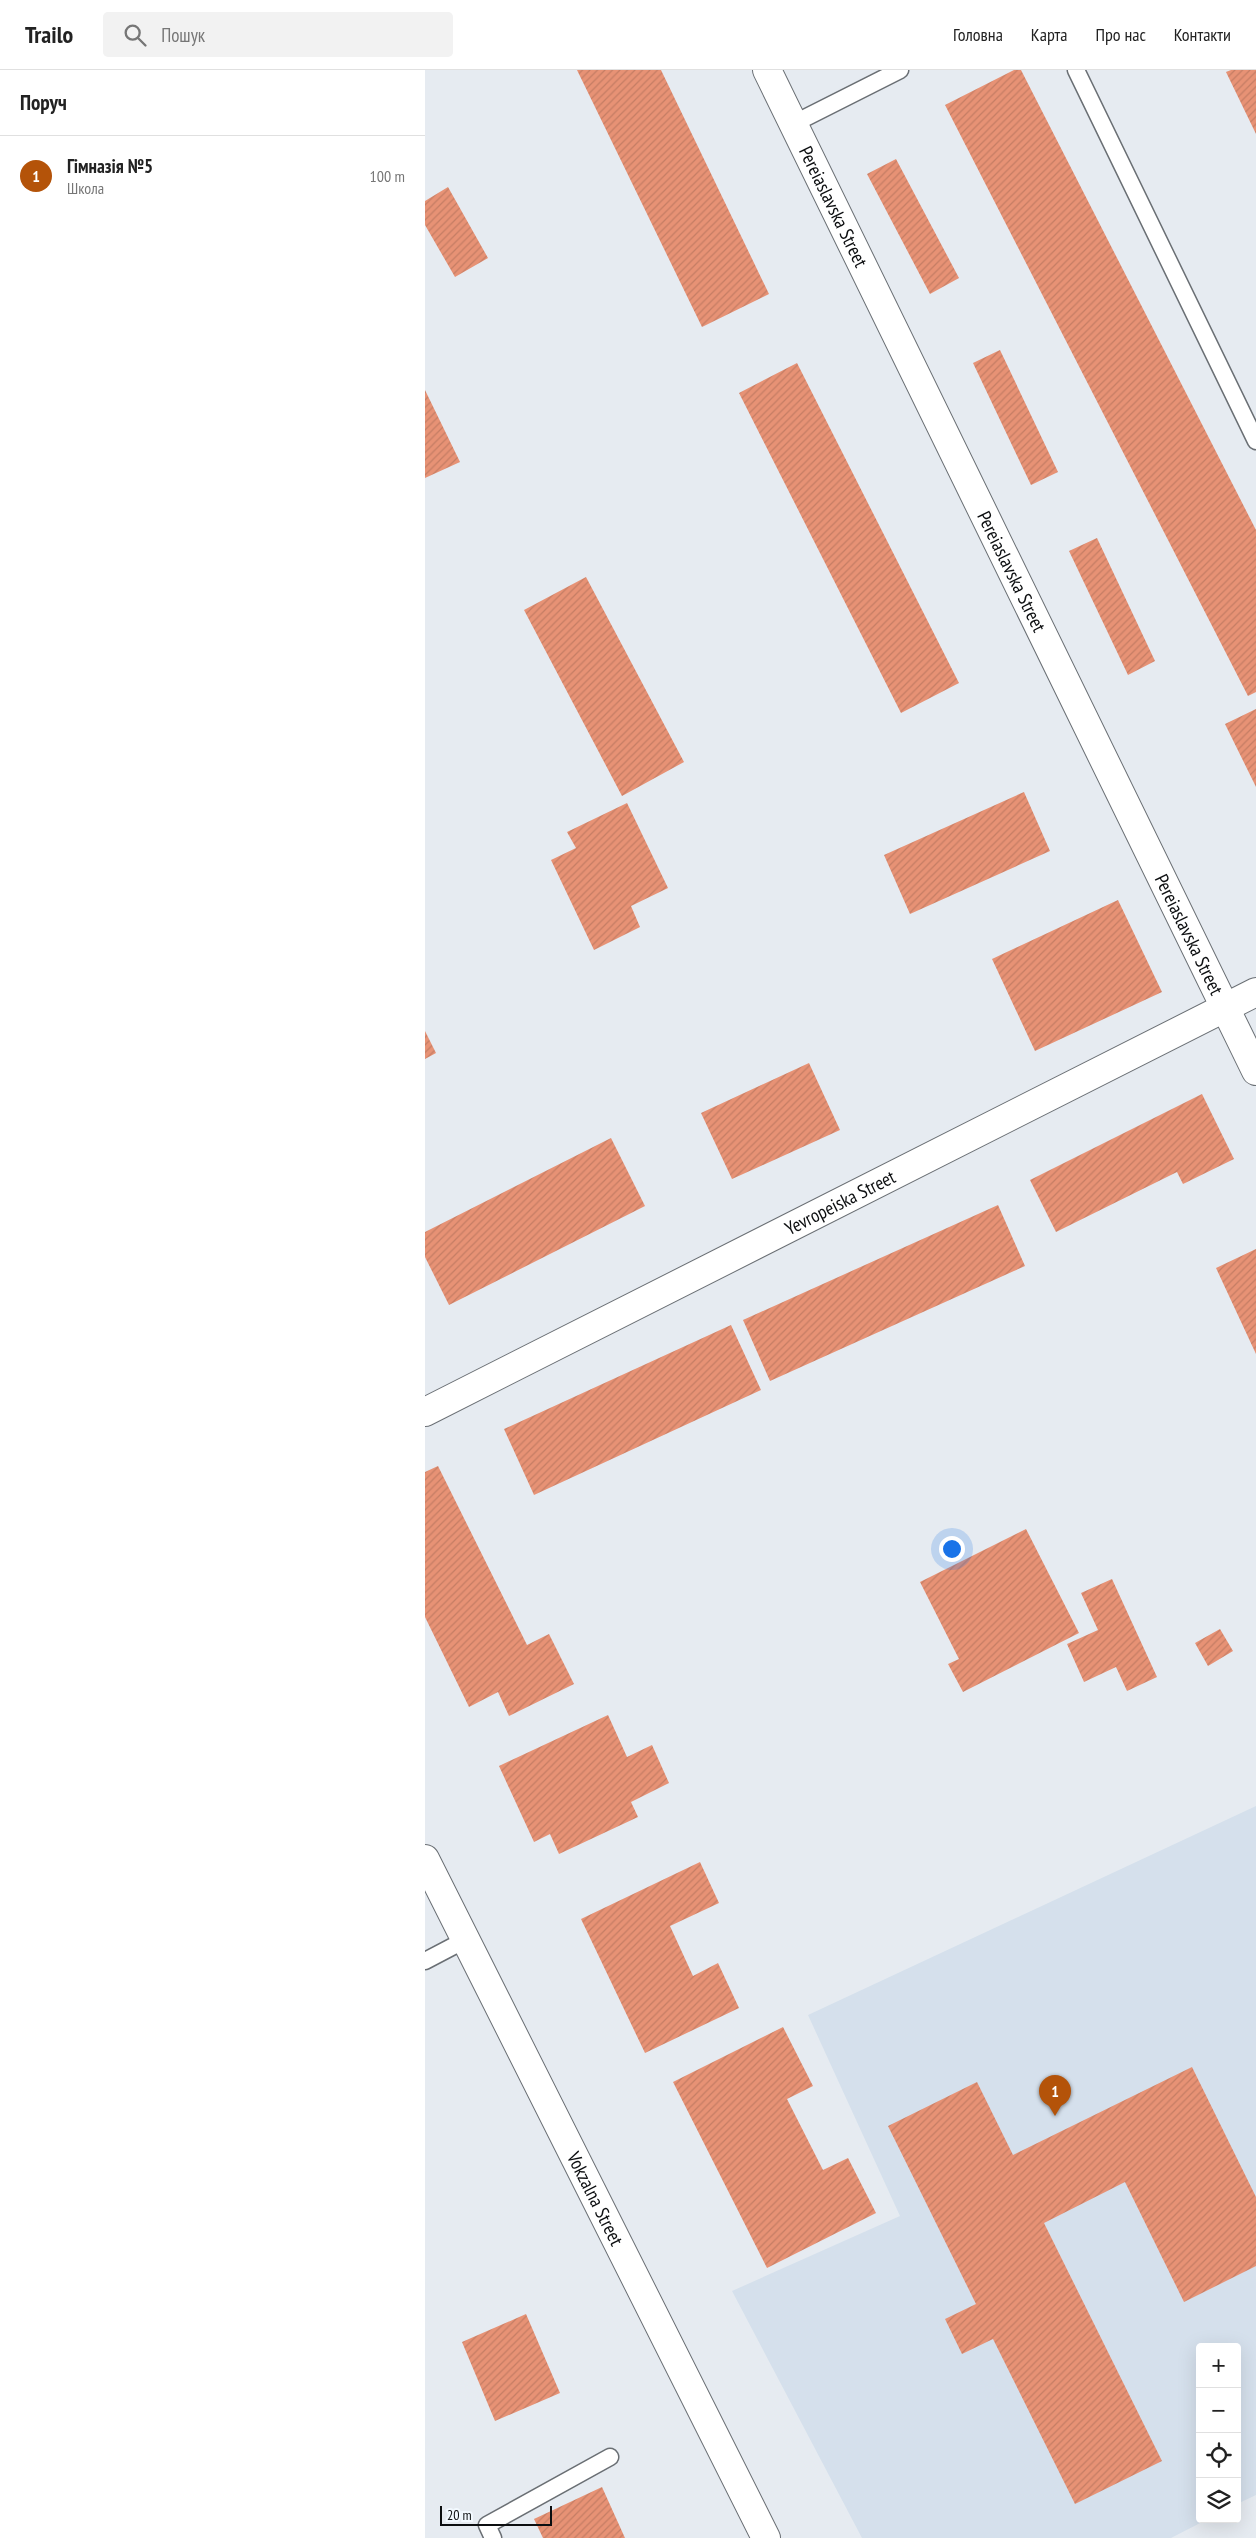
<!DOCTYPE html>
<html lang="uk">
<meta charset="utf-8">
<style>
:root{--surface:#fff;--page:#f2f2f2;--text:#222;--muted:#767676;--line:#e0e0e0;--accent:#b45309}
body{margin:0;font-family:"PT Sans Narrow",sans-serif;background:var(--page);color:var(--text)}
.controls{position:absolute;right:15px;bottom:15px;display:grid;overflow:hidden;border-radius:5px;box-shadow:0 5px 20px #0002}
.controls button{width:45px;height:45px;display:grid;place-items:center;padding:0;border:0;border-bottom:1px solid var(--line);background:var(--surface);color:var(--text);font:25px sans-serif}
.scale{position:absolute;left:15px;bottom:12px;width:112px;box-sizing:border-box;padding-left:5px;border:2px solid #0c0e10;border-top:0;font-size:14px;line-height:18px;white-space:nowrap;color:#0c0e10;-webkit-text-stroke:4px #f3f9ff;paint-order:stroke}
.you{position:absolute;left:526px;top:1478px;width:18px;height:18px;margin:-12px;border:4px solid #fff;border-radius:50%;background:#1a73e8;box-shadow:0 0 0 8px #1a73e833}
.badge{display:grid;place-items:center;width:32px;height:32px;border-radius:50%;background:var(--accent);color:#fff;font-size:16px;font-weight:700}
.pin{position:absolute;translate:-50% -41px;filter:drop-shadow(0 1px 2px #0008)}
.pin::after{content:'';position:absolute;top:26px;width:18px;height:15px;background:inherit;clip-path:polygon(0 0,100% 0,50% 100%)}
.list{margin:0;padding:0;list-style:none}
h2{display:flex;justify-content:space-between;align-items:center;height:65px;margin:0;padding:0 20px;font-size:21px}
h2 small{font-size:16px;font-weight:400;color:var(--muted)}
.list li{display:grid;grid-template-columns:32px 1fr auto;gap:15px;align-items:center;box-sizing:border-box;height:80px;padding:0 20px;border-top:1px solid var(--line)}
.list b{display:block;font-size:19px;white-space:nowrap}
.list p{margin:0;font-size:16px;white-space:nowrap;color:var(--muted)}
.list em{font-size:16px;font-style:normal;color:var(--muted)}
.icon{flex:none;width:28px;height:28px;fill:none;stroke:currentColor;stroke-width:2;stroke-linecap:round;stroke-linejoin:round}
.map{position:relative;flex:none;width:831px;height:2468px;overflow:hidden}
header{display:flex;align-items:center;gap:30px;box-sizing:border-box;height:70px;padding:0 25px;background:var(--surface);border-bottom:1px solid var(--line)}
header strong{font-size:24px}
nav{display:flex;gap:28px;margin-inline-start:auto;font-size:18px}
.search{width:350px;height:45px;background:var(--page);display:flex;align-items:center;gap:12px;box-sizing:border-box;padding:0 18px;border-radius:5px;color:var(--muted);font-size:19px}
main{display:flex}
aside{flex:1;background:var(--surface)}
.map>svg:first-child{display:block}
.built{fill:#d5e0ec}
.building{fill:url(#building-hatch)}
.lines{fill:none;stroke-linecap:round;stroke-linejoin:round}
.lane-casing{stroke:#6a6f74;stroke-width:19}
.street-casing{stroke:#6a6f74;stroke-width:30}
.lane{stroke:#fff;stroke-width:16}
.street{stroke:#fff;stroke-width:28}
.labels{text-anchor:middle;dominant-baseline:central;stroke-width:4;stroke-linejoin:round;paint-order:stroke}
.street-label{font-size:19px;fill:#0c0e10;stroke:#f3f9ff}
</style>
<header>
<strong>Trailo</strong>
<div class="search"><svg class="icon" aria-label="search" viewBox="0 0 24 24"><circle cx="10" cy="10" r="6"/><path d="M15 15l6 6"/></svg>Пошук</div>
<nav><a>Головна</a><a>Карта</a><a>Про нас</a><a>Контакти</a></nav>
</header>
<main>
<aside>
<h2>Поруч<small></small></h2>
<ul class="list">
<li><span class="badge">1</span><div><b>Гімназія №5</b><p>Школа</p></div><em>100 m</em></li>
</ul>
</aside>
<div class="map">
<svg width="831" height="2468" viewBox="0 0 831 2468">
<defs>
<pattern id="building-hatch" width="6" height="6" patternUnits="userSpaceOnUse" patternTransform="scale(1.25)"><rect width="6" height="6" fill="#e79275"/><path d="M-1 1l2-2M0 6l6-6M5 7l2-2" fill="none" stroke="#c57d64"/></pattern>
</defs>
<rect width="100%" height="100%" fill="#e6ebf1"/>
<path class="built" d="M831 1736V2425L812 2434V2277H775V2449H783L746 2468H437L307 2221 475 2146 383 1945Z"/>
<path class="building" d="M152 0H236L344 224 277 257Z
M589 0H596L831 460V622L823 626 520 35Z
M806 0H831V64L801 2Z
M471 89 534 208 505 224 442 104Z
M23 117 63 188 30 207 0 155V131Z
M575 280 633 402 606 415 548 293Z
M372 293 534 613 476 643 314 323Z
M0 320 35 392 0 408Z
M672 468 730 591 703 605 644 481Z
M161 507 259 692 197 726 99 540Z
M831 639V717L800 654Z
M599 722 625 781 485 844 459 785Z
M202 733 243 818 206 836 215 857 169 880 126 790 151 778 142 762Z
M693 830 737 922 610 981 567 889Z
M0 961 11 983 0 989Z
M384 993 415 1060 307 1109 276 1043Z
M777 1024 809 1089 758 1114 752 1102 631 1162 605 1110Z
M186 1068 220 1136 24 1235 0 1187V1162Z
M573 1135 600 1196 345 1311 318 1250Z
M831 1179V1284L791 1198Z
M306 1255 336 1320 109 1425 79 1359Z
M13 1396 102 1575 124 1564 149 1614 84 1646 73 1622 44 1637 0 1547V1402Z
M601 1459 654 1563 538 1622 523 1594 534 1589 495 1512Z
M687 1509 732 1607 702 1621 691 1597 659 1612 642 1574 673 1560 656 1523Z
M795 1559 808 1581 783 1596 770 1573Z
M183 1645 202 1687 227 1675 244 1713 206 1732 213 1747 134 1784 125 1764 109 1772 74 1696Z
M275 1792 294 1833 245 1856 268 1906 293 1893 314 1938 220 1983 156 1849Z
M358 1957 388 2016 362 2029 398 2100 423 2088 451 2143 342 2198 248 2012Z
M767 1997 831 2127V2196L759 2232 700 2112 619 2153 737 2391 650 2434 568 2269 537 2284 520 2249 551 2234 463 2056 552 2012 588 2085Z
M101 2244 135 2323 70 2351 37 2272Z
M177 2417 200 2468H118L109 2449Z"/>
<g class="lines">
<g class="lane-casing">
<path id="lane" d="M651 0 831 371
M368 54 475 0
M0 1891 40 1870
M68 2468 62 2455 185 2387"/>
</g>
<g class="street-casing">
<g id="street">
<path id="s1" d="M342 0 831 1001"/>
<path id="s2" d="M0 1342 831 922"/>
<path id="s3" d="M0 1789 341 2468"/>
</g>
</g>
<use href="#lane" class="lane"/>
<use href="#street" class="street"/>
</g>
<g class="labels">
<g class="street-label">
<text stroke="none"><textPath href="#s1" startOffset="152">Pereiaslavska Street</textPath></text>
<text stroke="none"><textPath href="#s1" startOffset="558">Pereiaslavska Street</textPath></text>
<text stroke="none"><textPath href="#s1" startOffset="962">Pereiaslavska Street</textPath></text>
<text stroke="none"><textPath href="#s2" startOffset="465">Yevropeiska Street</textPath></text>
<text stroke="none"><textPath href="#s3" startOffset="380">Vokzalna Street</textPath></text>
</g>
</g>
</svg>
<div class="controls">
<button>+</button>
<button>−</button>
<button><svg class="icon" aria-label="locate" viewBox="0 0 24 24"><circle cx="12" cy="12" r="6"/><path d="M12 2v4M12 18v4M2 12h4M18 12h4"/></svg></button>
<button><svg class="icon" aria-label="layers" viewBox="0 0 24 24"><path d="M12 4l9 5-9 5-9-5zM3 14l9 5 9-5"/></svg></button>
</div>
<div class="scale">20 m</div>
<div class="you"></div>
<div class="pin badge" style="left:630px;top:2046px">1</div>
</div>
</main>
